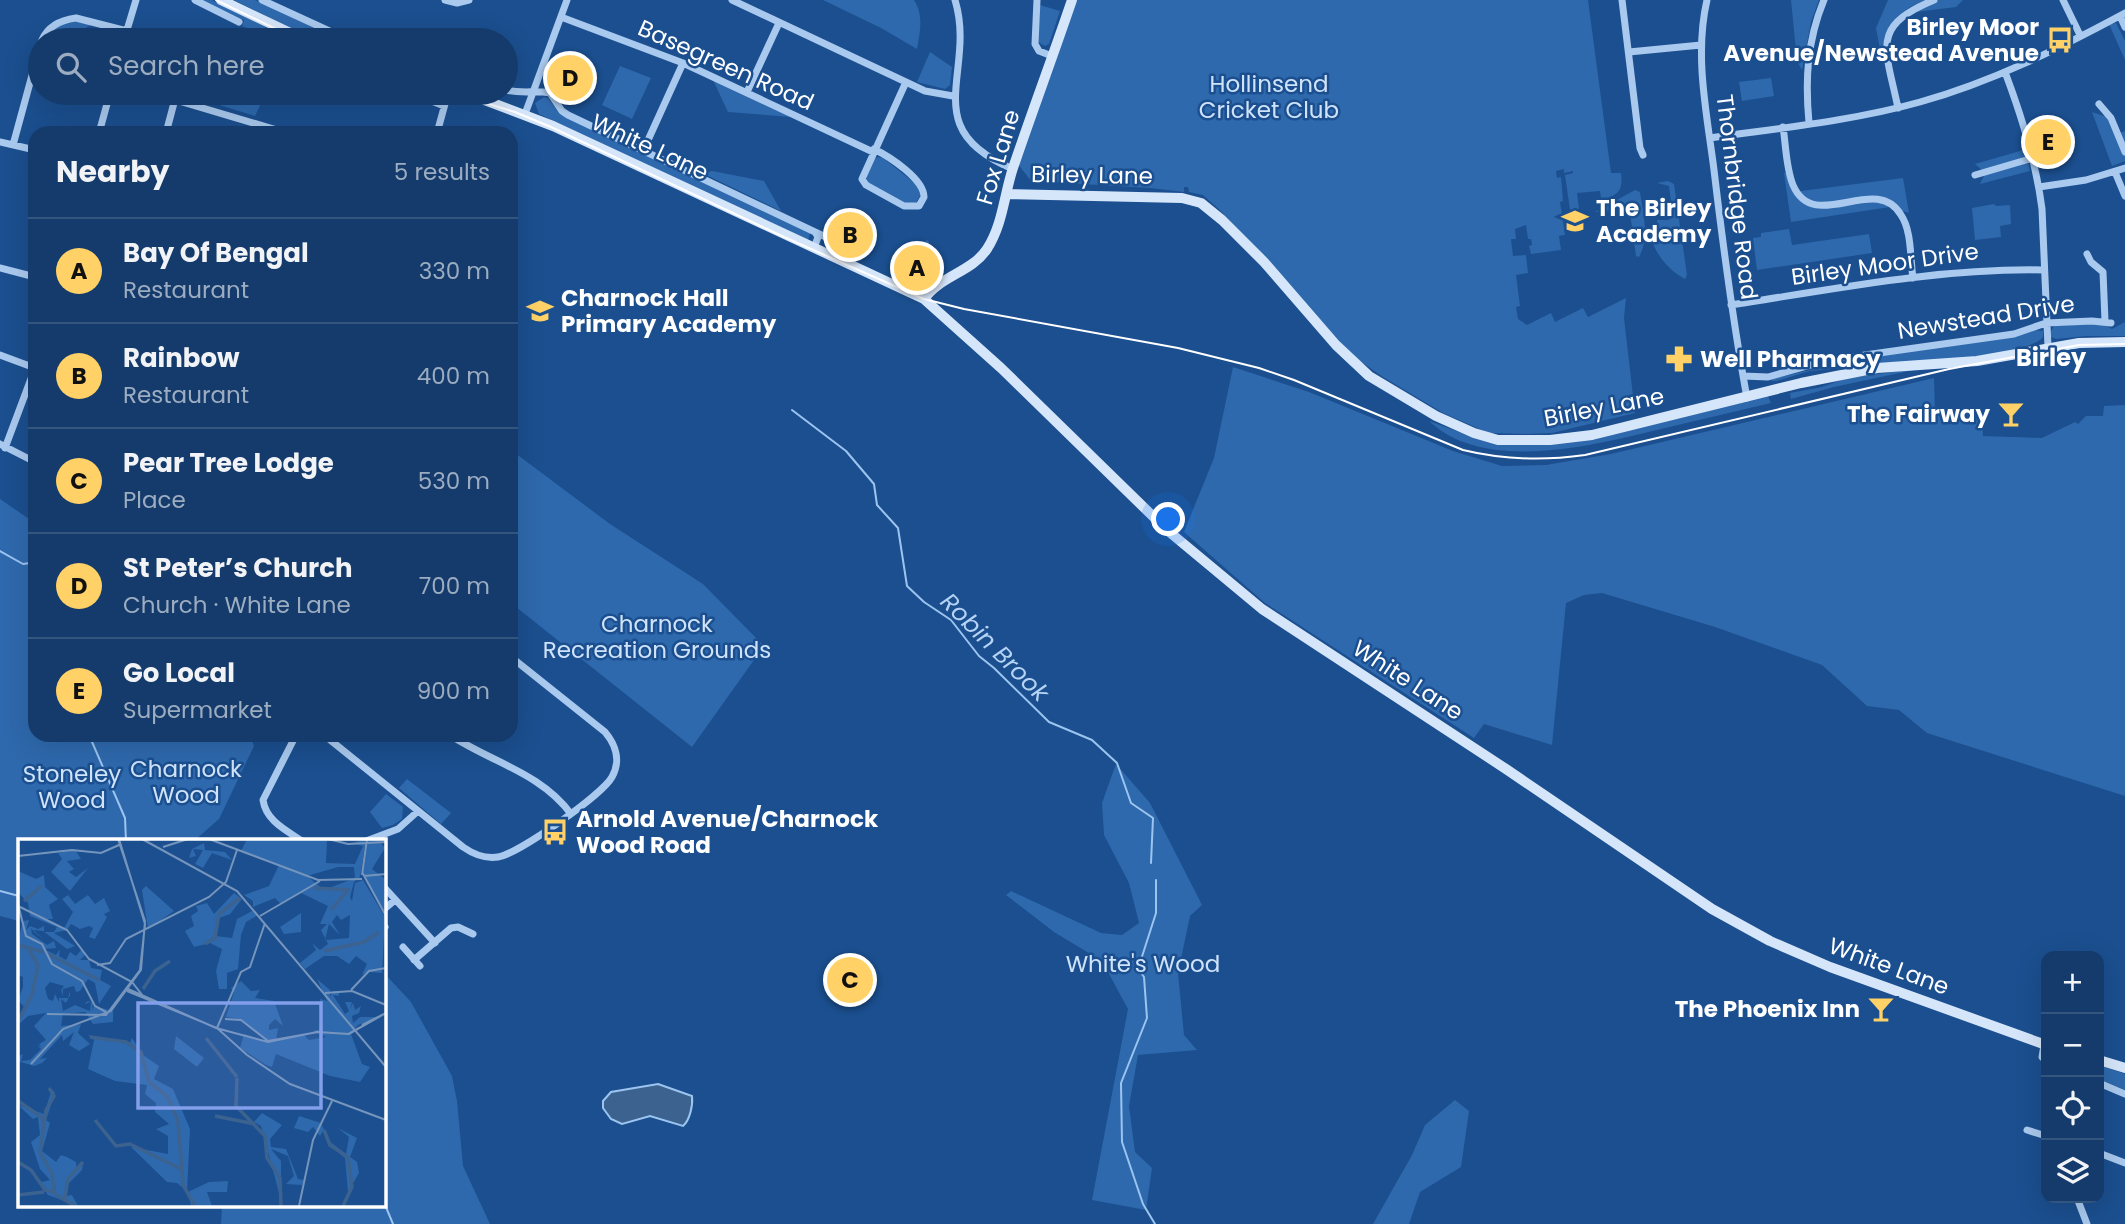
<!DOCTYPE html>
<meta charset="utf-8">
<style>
:root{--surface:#143b6b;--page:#214673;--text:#f1f3f6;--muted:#9dadc1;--line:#33557e;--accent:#ffd166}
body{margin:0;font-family:Poppins,sans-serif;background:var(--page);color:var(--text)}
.controls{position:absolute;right:21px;bottom:21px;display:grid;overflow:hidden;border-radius:14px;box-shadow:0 7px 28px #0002}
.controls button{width:63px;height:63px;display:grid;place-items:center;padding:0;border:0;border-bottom:2px solid var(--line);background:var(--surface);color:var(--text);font:35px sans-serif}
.you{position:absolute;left:1169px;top:520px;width:24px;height:24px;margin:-18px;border:5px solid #fff;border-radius:50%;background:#1a73e8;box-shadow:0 0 0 10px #1a73e833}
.badge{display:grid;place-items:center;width:46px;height:46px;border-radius:50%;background:var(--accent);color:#111;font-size:23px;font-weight:700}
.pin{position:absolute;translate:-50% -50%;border:4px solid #fff;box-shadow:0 2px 7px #0006}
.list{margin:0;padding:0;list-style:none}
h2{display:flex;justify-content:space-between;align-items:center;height:91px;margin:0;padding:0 28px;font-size:30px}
h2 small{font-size:23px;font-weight:400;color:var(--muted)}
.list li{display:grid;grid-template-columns:46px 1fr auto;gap:21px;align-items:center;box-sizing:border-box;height:105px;padding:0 28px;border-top:2px solid var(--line)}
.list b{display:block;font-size:26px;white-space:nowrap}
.list p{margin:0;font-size:23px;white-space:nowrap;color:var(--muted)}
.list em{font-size:23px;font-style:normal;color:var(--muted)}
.icon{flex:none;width:38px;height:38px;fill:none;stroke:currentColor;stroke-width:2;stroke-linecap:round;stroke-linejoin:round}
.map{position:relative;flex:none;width:2125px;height:1224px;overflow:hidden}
.search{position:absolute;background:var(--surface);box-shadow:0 7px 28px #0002;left:28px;top:28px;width:490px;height:77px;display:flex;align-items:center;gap:18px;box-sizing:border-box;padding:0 24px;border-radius:38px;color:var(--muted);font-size:26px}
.panel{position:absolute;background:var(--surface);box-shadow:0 7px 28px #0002;left:28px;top:126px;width:490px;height:616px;border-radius:21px}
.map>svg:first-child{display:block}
.green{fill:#2e69ad}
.water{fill:#3c6290;stroke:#9cc4f0;stroke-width:2}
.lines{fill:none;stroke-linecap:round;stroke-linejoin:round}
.stream{stroke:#9cc4f0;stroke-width:2}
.street{stroke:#a9c9ee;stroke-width:7}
.secondary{stroke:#d6e6fa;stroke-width:10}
.tram{stroke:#fff;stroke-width:2}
.labels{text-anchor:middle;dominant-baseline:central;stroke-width:5;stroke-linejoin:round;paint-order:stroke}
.poi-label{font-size:23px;font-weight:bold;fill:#fff;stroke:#1b4f8f;text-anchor:start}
.street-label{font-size:23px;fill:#fff;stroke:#1b4f8f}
.park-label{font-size:23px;fill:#cfe3fa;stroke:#1b4f8f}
.neighbourhood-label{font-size:24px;font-weight:bold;fill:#fff;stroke:#1b4f8f}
.water-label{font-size:24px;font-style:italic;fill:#b5d3f5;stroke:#1b4f8f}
.inset-river{fill:none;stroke:#3c6290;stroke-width:3.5}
.inset-road{fill:none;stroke:#7695bc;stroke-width:2}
.view{fill:#839eea;fill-opacity:0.15;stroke:#839eea;stroke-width:3.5}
.inset-edge{fill:none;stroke:#fff;stroke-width:3.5}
</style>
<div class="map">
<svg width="2125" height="1224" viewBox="0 0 2125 1224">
<rect width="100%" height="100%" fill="#1b4f8f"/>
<path class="green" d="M201 0H212L266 27 262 34 242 26 244 20Z
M234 0H255L340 40H314Z
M823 0H914C924 15 920 32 917 49L881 28Z
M1077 0H1588L1611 173H1621C1624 196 1614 194 1596 204L1594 200 1601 198 1600 191 1577 193 1579 209 1570 210 1565 175 1573 173V171L1564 173V169L1556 171 1557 178 1561 177 1563 201 1560 202 1565 235 1559 236 1561 250 1531 254 1529 246 1532 245 1531 239H1528L1526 225 1515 229 1516 239H1511L1513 256 1526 255 1528 273 1516 275 1520 306 1516 307 1518 319 1527 325 1551 313 1555 322 1583 308 1588 317 1626 298 1624 318 1635 413 1552 433 1528 434 1489 433 1443 413 1383 377 1353 356 1222 212 1203 195 1189 192 1188 187H1184V192L1150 188 1031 181 1018 164Z
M1791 0H1819L1811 22 1802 70 1797 61Z
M1888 0H1925C1889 15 1886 29 1883 65L1876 28Z
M1939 0H1963L1956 7 1916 12Z
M1040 5 1060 11 1049 44 1045 46 1038 42Z
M78 21 91 25 62 40H45L58 26Z
M2116 23 2125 41V60L2109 24Z
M930 52 952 67 950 85 945 89 917 82Z
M620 66 651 78 632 119 602 105Z
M1771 78 1774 96 1742 101 1739 82Z
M713 80 792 117 728 112Z
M223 93H260L265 95 255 116 216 104Z
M544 97 548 98 560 114 568 118 810 233 808 241 539 114 535 103Z
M2092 112 2107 117 2115 135 2125 131V161L2112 166Z
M2025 146 2030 171 1980 184 1984 176 1983 171 1975 164 2020 151Z
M878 157 883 158 916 184 921 193 916 203 906 204 868 183 866 176 874 159Z
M712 171 764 181 781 211 702 173Z
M1787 172 1793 192 1903 178 1909 213 1890 207 1791 222 1784 173Z
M1668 181 1674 184 1687 275 1685 279C1668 270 1653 252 1650 233L1657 227V220H1668L1673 217 1669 186 1657 183Z
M1635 190 1640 192C1643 214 1650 237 1639 257L1636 256 1630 213 1610 216 1609 211 1595 212Z
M1994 204 1996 206 2010 205 2011 224 2000 226 2001 237 1975 240 1972 208Z
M1789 229 1792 245 1869 234 1872 253 1757 270 1753 238 1761 237V233Z
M928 240 930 245 919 256 916 253 904 266 899 267 893 261 907 249Z
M2125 322V336H2086L2056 339 2051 337 2050 333 2054 326 2101 323 2112 329Z
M2033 330 2043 331V337C2028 358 1879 366 1847 369L1851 361Z
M1845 362 1843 368 1810 371 1776 381 1767 380Z
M1233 367 1309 392 1453 451 1502 466 1546 465 1611 454 1934 378 1935 412 1982 417 1983 436 2042 438 2075 422 2078 424 2086 416H2103L2104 406 2125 405V796L1927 733 1899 710 1867 706 1822 665 1715 627 1602 593 1584 595 1566 603 1552 745 1484 724 1474 738 1265 603 1184 532 1214 458Z
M1923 368 1834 387 1791 399 1790 393 1822 387 1847 378Z
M1768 396 1771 403C1734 412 1698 420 1661 429 1595 445 1485 474 1429 421L1473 437 1518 445Z
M511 450 610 524 703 584 764 646 692 747 511 603Z
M0 499 35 523V735H250L254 746 219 819 194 841H19V921L0 916Z
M1116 764 1150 803 1202 905 1190 916 1178 973 1184 1035 1197 1050 1138 1055 1129 1106 1135 1152 1152 1168 1146 1210 1092 1200 1128 1009 1102 961 1054 932 1006 895 1011 891 1101 933 1122 935 1139 923 1129 883 1104 835 1102 803Z
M407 779 451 813 441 824 399 788Z
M386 794 403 807 402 819 393 825 382 828 370 812Z
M383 972 411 1002 452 1076 457 1101 463 1166 490 1224H221L222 1205H383Z
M2099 1065 2125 1074V1090L2099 1079Z
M1455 1100 1469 1111 1461 1167 1420 1192 1409 1224H1373L1412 1155 1425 1125Z"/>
<path class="water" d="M658 1084 692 1096C693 1105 690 1120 683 1126L650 1116 622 1124 611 1119 603 1108V1101L611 1092Z"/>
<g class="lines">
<path class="stream" d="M792 410 846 451 874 484 877 505 898 528 907 586 924 602 951 620 979 656 994 668 1049 722 1092 740 1117 763 1131 803 1153 818 1151 863
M0 551 23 564 30 563 35 566
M35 592 29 608 35 615
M89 735 125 818 126 841
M0 891 19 896
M383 1200 393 1224
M1155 1224 1143 1204 1122 1142 1121 1083 1147 1018 1144 977 1138 969 1156 913V880"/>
<path class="street" d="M195 0 239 22
M262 0 349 40
M445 0 457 3 469 0
M732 0 925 91 953 96
M955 0C977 72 915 128 1013 169
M1037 0 1035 44 1039 51 1052 56
M1622 0 1640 148 1643 155
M1707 0C1694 56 1707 114 1714 170 1723 246 1733 322 1747 398
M2063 0 2080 35
M2120 16 2125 27
M561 17 683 63 873 152
M42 40C48 26 61 20 76 18L127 31
M124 40 136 0
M1629 52 1701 45
M2005 72C2022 117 2036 161 2042 209L2048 347
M506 90C522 94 536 90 550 93L562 111 568 115 815 232 818 237 814 248
M747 92 779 23
M152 93 287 133
M412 93 444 106
M2099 104 2111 118 2125 152
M1898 108C1886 49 1869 27 1934 0
M525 114 567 0
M1809 123C1805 80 1807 41 1824 0
M1783 127C1786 146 1786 168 1793 185 1814 235 1876 172 1901 215 1912 231 1910 259 1913 278
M99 133 110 93
M166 133 175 99
M437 133 448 93
M1710 138C1780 128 1852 121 1920 102 1992 82 2060 48 2125 13
M0 142 35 150
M13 145 40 46
M644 149 683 63
M874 149C890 157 924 179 924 197L919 206H904L866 185 862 179 906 82
M2115 172 2125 196
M1975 175 2033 158
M2039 187 2086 180 2125 168
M815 232 856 251
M2087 254 2091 262 2103 272 2105 321
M0 268 35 277
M1731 305C1834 289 1939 268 2044 270
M0 355 35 368
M1743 376 1768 377 1811 365 1865 355 2014 334 2046 323 2092 321 2111 323
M0 444 35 462
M5 448 35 368
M296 735 263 800C266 821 286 830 302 841
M324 735 463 847C473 854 485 859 498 857 518 854 602 795 612 777 621 761 616 745 605 732L511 657
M450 735C491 762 541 773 571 814
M366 841 398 829 417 812
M383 886 435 943
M383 910 395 900
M383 925 385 927
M403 947 420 966
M414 960 451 928 458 927 473 934
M2044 1045 2042 1057 2046 1061
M2099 1083 2125 1094
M2027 1130 2046 1136
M2099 1153 2125 1163
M2077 1198 2087 1224"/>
<path class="secondary" d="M221 0 305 40
M466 93 553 126 924 299 1001 368 1167 530 1262 609 1506 769 1712 909 1770 941 1830 967 2046 1045
M1007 194 1182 198 1201 203 1222 220 1264 262 1336 345 1369 376 1436 416 1474 433 1498 440H1550L1592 435 1801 383 1877 368 1977 361 2079 343 2125 342
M924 299C940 276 972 272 987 249 1003 224 1004 195 1013 168 1032 112 1053 56 1072 0
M2099 1060 2125 1068"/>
<path class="tram" d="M216 0 299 40
M453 93 515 112 551 127 784 237 924 299 964 309 1178 348 1259 368 1294 380 1463 450C1504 460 1542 461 1585 455L1949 369 2079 345 2125 344"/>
</g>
<defs>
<g id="bus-bare" transform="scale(2.1)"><path d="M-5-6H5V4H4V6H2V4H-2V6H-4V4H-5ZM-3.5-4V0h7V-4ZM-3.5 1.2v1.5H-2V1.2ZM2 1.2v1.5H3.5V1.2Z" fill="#ffd166" stroke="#1b4f8f" stroke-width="2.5" paint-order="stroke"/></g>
<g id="school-bare" transform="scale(2.1)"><path d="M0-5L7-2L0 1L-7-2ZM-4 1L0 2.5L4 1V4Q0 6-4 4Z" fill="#ffd166" stroke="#1b4f8f" stroke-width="2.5" paint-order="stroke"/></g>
<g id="pharmacy-bare" transform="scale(2.1)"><path d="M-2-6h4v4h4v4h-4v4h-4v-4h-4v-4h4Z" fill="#ffd166" stroke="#1b4f8f" stroke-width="2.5" paint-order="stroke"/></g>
<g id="bar-bare" transform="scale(2.1)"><path d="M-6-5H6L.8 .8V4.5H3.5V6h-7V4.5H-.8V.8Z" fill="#ffd166" stroke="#1b4f8f" stroke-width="2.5" paint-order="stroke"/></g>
</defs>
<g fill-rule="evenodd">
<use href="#bus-bare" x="2060" y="40"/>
<use href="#school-bare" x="1575" y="221"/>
<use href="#school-bare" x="540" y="311"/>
<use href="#pharmacy-bare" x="1679" y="359"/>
<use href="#bar-bare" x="2011" y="414"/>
<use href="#bus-bare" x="555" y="832"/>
<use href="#bar-bare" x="1881" y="1009"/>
</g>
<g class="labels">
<g class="poi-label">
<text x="2039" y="27" text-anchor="end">Birley Moor<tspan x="2039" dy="26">Avenue/Newstead Avenue</tspan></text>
<text x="1596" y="208">The Birley<tspan x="1596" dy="26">Academy</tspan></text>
<text x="561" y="298">Charnock Hall<tspan x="561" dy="26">Primary Academy</tspan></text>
<text x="1700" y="359">Well Pharmacy</text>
<text x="1990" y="414" text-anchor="end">The Fairway</text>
<text x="576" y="819">Arnold Avenue/Charnock<tspan x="576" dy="26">Wood Road</tspan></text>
<text x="1860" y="1009" text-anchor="end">The Phoenix Inn</text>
</g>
<g class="street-label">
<text transform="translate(726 65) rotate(24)">Basegreen Road</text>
<text transform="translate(650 147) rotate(25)">White Lane</text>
<text transform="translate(998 157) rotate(-73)">Fox Lane</text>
<text transform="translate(1092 175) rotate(1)">Birley Lane</text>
<text transform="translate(1737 197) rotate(83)">Thornbridge Road</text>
<text transform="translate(1885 264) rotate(-8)">Birley Moor Drive</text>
<text transform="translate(1986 317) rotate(-9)">Newstead Drive</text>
<text transform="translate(1604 407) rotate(-11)">Birley Lane</text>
<text transform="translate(1408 680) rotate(33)">White Lane</text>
<text transform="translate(1889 966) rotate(20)">White Lane</text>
</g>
<g class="park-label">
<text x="1269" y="84">Hollinsend<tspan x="1269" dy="26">Cricket Club</tspan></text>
<text x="657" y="624">Charnock<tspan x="657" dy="26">Recreation Grounds</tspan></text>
<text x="186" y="769">Charnock<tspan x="186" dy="26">Wood</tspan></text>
<text x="72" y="774">Stoneley<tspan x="72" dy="26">Wood</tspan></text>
<text x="1143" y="964">White's Wood</text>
</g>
<g class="neighbourhood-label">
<text x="2051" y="357">Birley</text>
</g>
<g class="water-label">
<text transform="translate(995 647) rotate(45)">Robin Brook</text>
</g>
</g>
<g transform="translate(18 839)">
<rect width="368" height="368" fill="#1b4f8f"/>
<path d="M229 0H309L308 24 337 25 345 7 334 4 348 0 342 38 336 43 332 58 334 62 337 44 345 41 367 78 364 134 351 133 359 128 344 136 349 125 338 117 331 125 319 117H306L287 130 282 124 298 111 294 104 302 111 310 105 303 91 309 85H302L310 67 283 54 263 65 257 59 235 68V62L226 56 251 47 261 26 223 12ZM320 28H336L337 39 306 51 289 37ZM319 76 323 81 332 76 331 99 307 101 311 85 322 96 314 83ZM350 0H360L367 9 354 30 367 40V76L345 35ZM186 4 187 11 207 13 214 21 194 14 185 29 177 25 185 11 175 10 178 17 171 19 174 10ZM50 12H58L63 20 49 22 56 30 51 33 58 38 70 29 52 52 33 33 44 20 40 14ZM0 32 18 40 26 36 27 48 40 60 31 66 35 80H29L46 89 55 73 44 60 50 56 57 65 70 56 77 65 86 59 92 72 86 75 89 78 77 100 71 98 75 89 71 87 62 90 53 85 49 91 36 94 57 107 49 110 25 92 15 91 28 102 16 93 13 89 14 95 10 92 29 106 36 102 38 109 26 110 38 116 42 110 41 117 48 121 52 113 58 117 64 110 67 116 62 121H71L73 129 84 131 82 141 93 147 81 165 77 144 70 140 62 152 58 153 56 147 45 150V157L43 151 46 147 32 143 27 149 30 160 35 162 37 155 41 163V159H50L52 152V156L48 164 43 160 45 172 57 166 72 172 73 163 66 165 70 162 73 163 75 165 74 171 76 167 95 172V183L75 185 67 173 45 175 43 187 63 185 60 194 72 205 61 212 51 206 56 193 45 202 44 196 22 220 29 219 24 224 16 227 0 222 1 217 5 215 3 222 12 221 23 210 19 206 23 208 21 205 28 201 16 187 28 174 10 177 0 186 6 168 0 161 5 148V138L0 136V101L5 82 11 81 8 91 12 87 20 90 26 87V93H36L39 88 12 77 10 64 0 53ZM128 47 156 72 130 90 124 51ZM216 54 224 60 212 75 201 79 198 97 214 99 219 80 236 71 240 76 228 83 223 96 220 130 209 134V150H201L198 132 204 110 192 104 176 108 167 92 176 87 173 77 180 72 178 67 189 64 196 75ZM283 74V93L266 95 262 88ZM299 140 312 151V158L315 152H321V157L315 156 327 175 331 172 327 163H334L332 170 335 164 337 171 343 167 341 174 334 177 335 184 342 178H361L340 186 333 195 344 225 352 228 342 243 312 237 258 215 254 228 248 226 222 209 226 195 249 202 223 180 208 178 216 153 213 149 223 142 233 152 242 151 237 159 256 162 265 187 257 180 251 186V191L260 189 258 202 286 196 291 201 308 198 295 192 304 190 302 160 309 162ZM70 196 112 204 114 199 125 216 141 227 136 240 155 250 172 290 169 352 159 344 149 343 113 308 150 315V297L138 290 151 285 137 273 138 264 127 255 129 246 97 242 70 230 76 201ZM158 197 186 219 179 228 156 210ZM34 250 37 254 28 281 32 284 24 312 38 323 43 316 49 318 58 323 59 332 65 323 64 331 48 347V357L54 356 60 367 30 356 14 334 24 343 32 341 22 330 13 303 22 296 20 278 15 280 0 266 26 275ZM244 274 264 286 252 300 253 308 268 310 280 340 286 341 284 346 268 345 276 337 270 317 253 310 263 322V361L243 287 236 283ZM281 277 303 284 311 302 328 315 331 298 320 289 339 299 332 318 339 323 341 334 330 353 327 319 310 305 305 292 302 297 295 288 290 293 276 289ZM210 342 209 353H189L194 367H173L170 353 191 343Z" fill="#2e69ad" fill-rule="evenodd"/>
<path class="inset-river" d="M296 49 332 51M6 62 24 47M313 71 328 53M187 105 197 99 201 75 222 59M0 106 25 113M306 112 346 103 361 93M30 115 81 141M125 150 137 132 152 122M0 182 14 156 20 126 11 111M72 198 108 203 123 213 131 243 149 257 160 282 165 346 177 367M188 199 219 238M219 239 218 267 247 297 249 319 262 339 263 367M31 249 36 257 28 271 22 313 34 335 37 355 57 367M0 262 22 277 26 284M197 277 237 285M77 281 98 307 112 305 163 330M306 291 312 306 330 318 334 348 325 367M0 323 13 331 27 351 37 353M0 356 26 353M47 359 50 340 65 323"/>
<path class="inset-road" d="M124 0 219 52 368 228M191 0 300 41 344 40M310 0 330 5 368 3M145 8 170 0M0 17 54 11 83 14 101 6M344 33 368 77M344 36 349 0M346 37 368 35M0 67 49 91 71 120 114 143 125 157M1 69 8 97 24 105 34 125 64 142 77 167 88 173M242 77 302 42M79 126 92 124 108 100 191 58 208 43 219 11M110 150 198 189 250 203 299 193 331 195 368 174M333 151 351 132 368 129M109 152 199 189 229 216 272 245 368 281M307 154 334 152 368 166M29 175 88 176 122 131 127 85 101 0M207 180 223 181 250 202 300 193 330 195 346 186M344 186 368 174M199 189 223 133 232 128 247 84M13 225 45 190 93 172 123 131 127 82 100 0M281 367 295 301 314 262"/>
<path class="view" d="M120 164H303V269H120Z"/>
<rect width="368" height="368" class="inset-edge"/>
</g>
</svg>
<div class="controls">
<button>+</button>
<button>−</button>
<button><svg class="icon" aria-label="locate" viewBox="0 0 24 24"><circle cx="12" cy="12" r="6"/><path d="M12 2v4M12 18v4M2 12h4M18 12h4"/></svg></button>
<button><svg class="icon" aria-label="layers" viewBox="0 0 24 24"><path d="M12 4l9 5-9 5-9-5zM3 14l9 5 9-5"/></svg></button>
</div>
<div class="you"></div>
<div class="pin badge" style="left:917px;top:268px">A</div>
<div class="pin badge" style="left:850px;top:235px">B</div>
<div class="pin badge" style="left:850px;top:980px">C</div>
<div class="pin badge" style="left:570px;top:78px">D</div>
<div class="pin badge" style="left:2048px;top:142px">E</div>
<div class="search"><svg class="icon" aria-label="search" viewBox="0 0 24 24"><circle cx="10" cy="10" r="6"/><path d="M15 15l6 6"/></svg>Search here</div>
<section class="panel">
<h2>Nearby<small>5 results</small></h2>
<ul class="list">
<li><span class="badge">A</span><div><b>Bay Of Bengal</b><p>Restaurant</p></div><em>330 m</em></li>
<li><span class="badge">B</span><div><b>Rainbow</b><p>Restaurant</p></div><em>400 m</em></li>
<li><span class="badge">C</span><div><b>Pear Tree Lodge</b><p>Place</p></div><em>530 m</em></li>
<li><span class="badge">D</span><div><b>St Peter’s Church</b><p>Church · White Lane</p></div><em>700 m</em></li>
<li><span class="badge">E</span><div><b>Go Local</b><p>Supermarket</p></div><em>900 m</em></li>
</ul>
</section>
</div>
